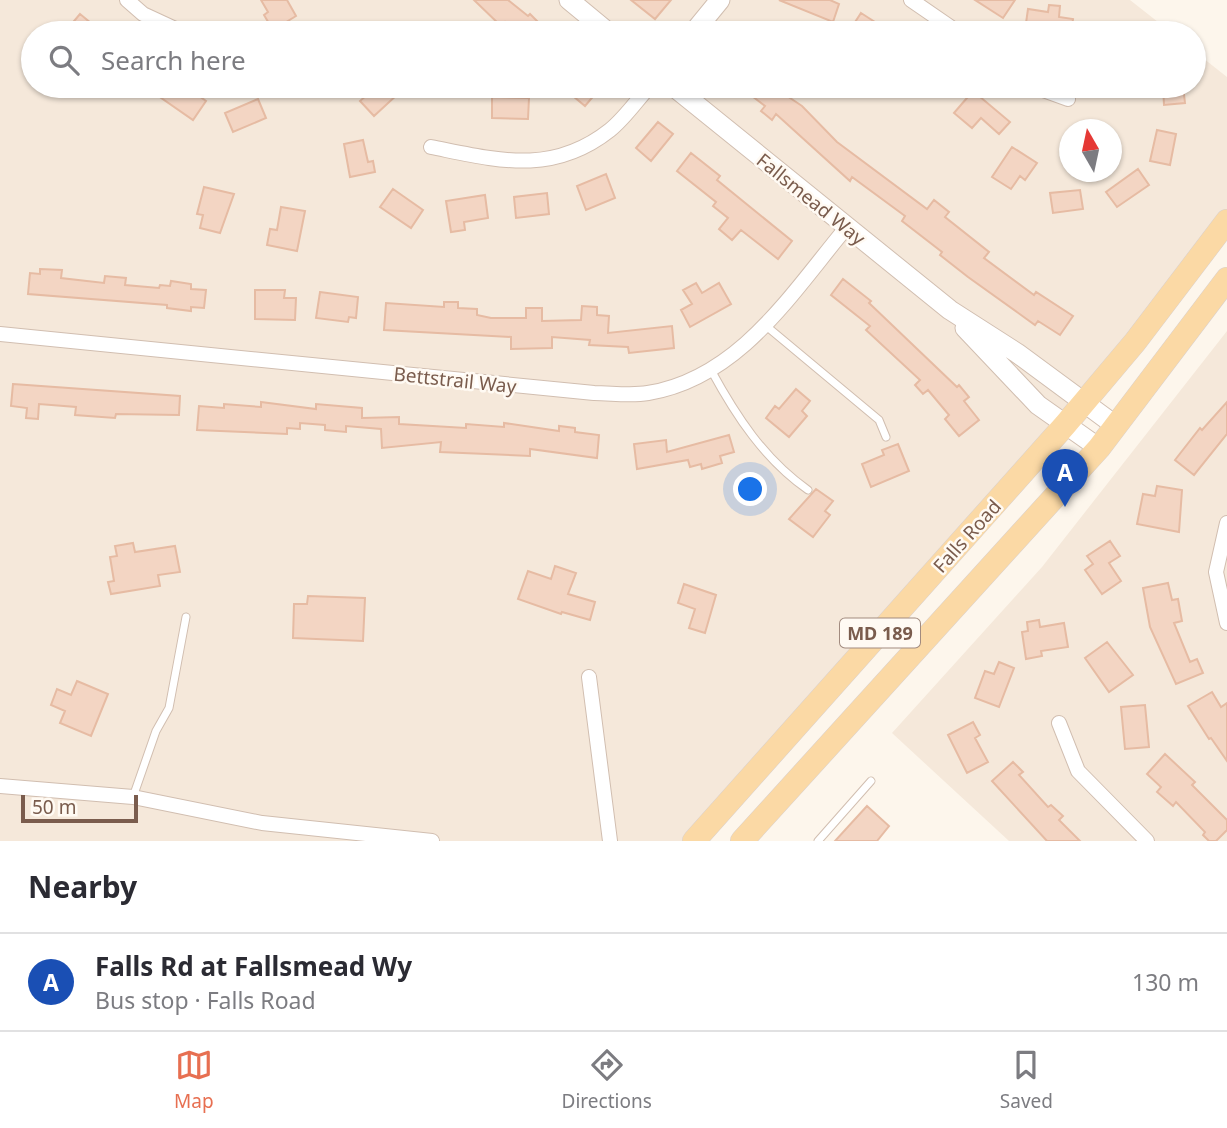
<!DOCTYPE html>
<meta charset="utf-8">
<style>
:root{--surface:#fff;--page:#f7f7f7;--text:#2b2b33;--muted:#7c7c81;--line:#e1e1e2;--accent:#e76f51}
body{margin:0;font-family:"Noto Sans",sans-serif;background:var(--page);color:var(--text)}
.compass{position:absolute;left:1059px;top:119px;width:63px;height:63px;border-radius:50%;background:var(--surface);box-shadow:0 2px 5px #0004;rotate:351deg}
.scale{position:absolute;left:21px;bottom:18px;width:117px;box-sizing:border-box;padding-left:7px;border:4px solid #7a5c4d;border-top:0;font-size:19px;line-height:24px;white-space:nowrap;color:#7a5c4d;-webkit-text-stroke:5px #fffaf3;paint-order:stroke}
.you{position:absolute;left:751px;top:490px;width:24px;height:24px;margin:-18px;border:5px solid #fff;border-radius:50%;background:#1a73e8;box-shadow:0 0 0 10px #1a73e833}
.badge{display:grid;place-items:center;width:46px;height:46px;border-radius:50%;background:var(--accent);color:#fff;font-size:23px;font-weight:700}
.pin{position:absolute;translate:-50% -58px;filter:drop-shadow(0 2px 4px #0008)}
.pin::after{content:'';position:absolute;top:37px;width:24px;height:21px;background:inherit;clip-path:polygon(0 0,100% 0,50% 100%)}
.list{margin:0;padding:0;list-style:none}
h2{display:flex;justify-content:space-between;align-items:center;height:91px;margin:0;padding:0 28px;font-size:30px}
h2 small{font-size:23px;font-weight:400;color:var(--muted)}
.list li{display:grid;grid-template-columns:46px 1fr auto;gap:21px;align-items:center;box-sizing:border-box;height:98px;padding:0 28px;border-top:2px solid var(--line)}
.list b{display:block;font-size:26px;white-space:nowrap}
.list p{margin:0;font-size:23px;white-space:nowrap;color:var(--muted)}
.list em{font-size:23px;font-style:normal;color:var(--muted)}
.icon{flex:none;width:38px;height:38px;fill:none;stroke:currentColor;stroke-width:2;stroke-linecap:round;stroke-linejoin:round}
.map{position:relative;flex:none;width:1227px;height:841px;overflow:hidden}
.search{position:absolute;background:var(--surface);box-shadow:0 2px 5px #0004;left:21px;right:21px;top:21px;height:77px;display:flex;align-items:center;gap:18px;box-sizing:border-box;padding:0 24px;border-radius:38px;color:var(--muted);font-size:26px}
.sheet{height:189px;background:var(--surface)}
nav{display:flex;justify-content:space-around;align-items:center;box-sizing:border-box;height:98px;border-top:2px solid var(--line);background:var(--surface);font-size:19px;color:var(--muted)}
nav a{display:grid;justify-items:center;gap:4px}
nav .on{color:var(--accent)}
.map>svg:first-child{display:block}
.residential{fill:#f5e8da;fill-rule:evenodd}
.building{fill:#f3d5c3;stroke:#e6bba3;stroke-width:2}
.lines{fill:none;stroke-linecap:round;stroke-linejoin:round}
.service-casing{stroke:#d1beb0;stroke-width:9}
.minor-casing{stroke:#d1beb0;stroke-width:16}
.tertiary-casing{stroke:#d1beb0;stroke-width:21}
.primary-casing{stroke:#dad1cd;stroke-width:24}
.service{stroke:#fff;stroke-width:7}
.minor{stroke:#fff;stroke-width:14}
.tertiary{stroke:#fff;stroke-width:19}
.primary{stroke:#fbd9a5;stroke-width:23}
.labels{text-anchor:middle;dominant-baseline:central;stroke-width:5;stroke-linejoin:round;paint-order:stroke}
.shield{fill:#fffaf3;stroke:#a28b7f;stroke-width:2}
.shield-label{font-size:18px;font-weight:bold;fill:#7a5c4d}
.street-label{font-size:19px;fill:#7a5c4d;stroke:#fffaf3}
</style>
<div class="map">
<svg width="1227" height="841" viewBox="0 0 1227 841">
<rect width="100%" height="100%" fill="#fdf6ec"/>
<path class="residential" d="M0 0H1130L1172 33H33V86H1194V51L1227 77V221L694 841H0ZM1070 130H1112V172H1070Z
M1227 331V841H1009L892 733 1042 567Z"/>
<path class="building" d="M261 0H287L296 16 273 30 264 15 268 12Z
M474 0H508L528 16 530 14 549 33H515L505 22 501 26Z
M631 0H671L655 19Z
M779 0H830L839 4 833 22Z
M975 0H1015L1003 18Z
M1049 5 1060 6 1059 17 1073 19 1071 33 1025 30 1028 9 1048 12Z
M861 13 892 33H848Z
M80 14 103 33H64Z
M144 86H185L206 101 193 120Z
M377 86H392L399 93 374 116 360 101Z
M561 86H602L585 106Z
M739 86H772L802 106 837 142 927 209 934 200 949 212 945 217 989 252 984 258 1034 295 1036 292 1073 316 1060 335 1038 321 1035 325 968 277 940 255 942 252 902 221 905 216 852 177 850 181 776 114 772 120 761 111 765 106Z
M1163 86H1183L1185 103 1164 105Z
M973 91 1010 122 999 134 981 118 972 128 954 113Z
M492 97 529 98 528 119 492 118Z
M258 99 266 118 233 132 225 113Z
M658 122 673 134 651 161 636 148Z
M1157 130 1176 134 1170 165 1150 161Z
M363 140 368 162 373 161 375 172 350 177 344 144Z
M1012 147 1037 163 1025 180 1020 176 1011 189 992 177Z
M691 153 720 176 717 180 792 241 778 259 741 230 732 240 719 229 728 218 713 206 716 202 677 171Z
M1138 169 1149 185 1117 207 1106 192Z
M606 174 615 198 586 210 577 186Z
M204 187 234 194 220 233 200 228 203 215 197 214Z
M393 189 423 210 411 228 380 207Z
M1080 190 1083 209 1053 213 1050 193Z
M547 193 549 214 516 218 514 197Z
M485 195 488 218 464 222 465 230 451 232 446 201Z
M281 207 305 211 297 251 267 245 270 229 277 230Z
M40 269 62 270 61 278 104 283 105 276 126 278 125 285 159 288 160 285 170 286 171 281 191 284V289L206 290 204 308 191 307V311L167 308V305L28 294 30 273 40 274Z
M843 279 871 301 869 303 957 387 959 385 969 397 964 401 979 420 959 436 945 419 949 415 928 390 923 394 915 385 920 380 866 330 870 326 831 295Z
M696 283 702 293 719 283 731 304 690 327 681 310 692 304 683 290Z
M255 290H285L284 298H296L295 320 255 319Z
M320 292 358 297 356 318 349 317 348 322 316 318Z
M444 302H458V308L477 309V315L491 318H526V308H542V321L581 320 582 306 597 307V315L609 316 608 333 672 326 674 348 629 353 628 347 589 345 590 340 552 337V348L511 349V337L384 330 386 303 444 307Z
M13 384 180 396 179 415 116 414 115 418 75 415 76 407 39 404 38 419 26 418 27 408 11 406Z
M796 389 810 401 802 411 807 416 789 437 766 418 775 406 779 409Z
M261 402 316 409V404L362 408V418L399 417V424L466 428V424L504 427V423L559 431V426L575 428V432L599 435 597 458 530 449V456L440 452 441 442 382 448 381 429 346 426V432L325 430V425L300 423V429L287 428V434L197 430 199 406 224 408V404L261 407Z
M1227 402V434L1194 475 1175 460 1200 428 1202 430Z
M729 435 734 452 720 456 722 463 702 469 701 464 690 467 688 460 637 469 634 444 666 440 667 452Z
M898 444 909 471 871 487 862 464 884 455 882 450Z
M1157 486 1182 490 1179 532 1137 524 1143 494 1155 496Z
M816 489 833 501 825 511 830 515 813 537 789 519Z
M1110 541 1120 556 1109 563 1121 581 1102 594 1085 570 1093 564 1087 556Z
M133 543 135 552 175 546 180 572 158 575 160 586 111 594 108 582 114 581 110 557 117 556 115 546Z
M555 566 576 573 568 594 595 602 590 620 562 612 561 614 518 599 528 571 551 579Z
M1168 583 1172 600 1178 599 1182 621 1174 623 1190 662 1197 659 1203 673 1176 684 1150 627 1143 588Z
M684 584 716 595 705 633 689 628 695 609 678 603Z
M308 596 365 598 363 641 293 638 294 604H307Z
M1039 620 1040 627 1064 623 1068 647 1041 651 1042 656 1026 659 1022 632 1028 631 1027 622Z
M1107 642 1133 675 1109 692 1085 658Z
M999 662 1014 668 999 707 975 698 985 671 994 674Z
M77 681 108 694 91 736 60 723 65 711 51 705 57 689 71 695Z
M1212 692 1221 707 1227 703V761L1211 738 1209 739 1188 706Z
M1145 705 1149 747 1125 749 1121 707Z
M973 722 980 735 975 738 988 762 967 773 948 735Z
M1165 754 1195 782 1192 785 1227 820V830L1216 841H1209L1203 835 1205 832 1176 802 1173 806 1157 792 1161 787 1147 774Z
M1013 762 1023 772 1019 775 1048 807 1051 805 1063 816 1059 820 1080 841H1047L992 781Z
M867 806 889 826 877 841H835Z"/>
<g class="lines">
<g class="service-casing">
<path id="service" d="M765 325 879 420 886 437
M711 370C736 416 764 459 808 490
M133 797 156 731 169 708 186 617
M818 841 871 781"/>
</g>
<g class="minor-casing">
<path id="minor" d="M127 0 143 14 184 33
M911 0 959 33
M1032 86 1068 99
M431 147C497 160 552 176 610 130 625 118 637 100 650 86
M0 334 594 393C611 393 631 396 648 393 739 378 791 294 846 228
M1227 523 1216 572 1227 623
M589 677 610 841
M1059 723 1078 771 1147 841
M0 786 133 797 262 823 432 841"/>
</g>
<g class="tertiary-casing">
<path id="tertiary" d="M569 0 609 33
M693 33 720 0
M673 86 950 310 1017 353 1116 426
M965 328 1038 405 1099 448"/>
</g>
<g class="primary-casing">
<path id="primary" d="M694 841 1065 425 1135 342 1227 221
M742 841 1099 448 1227 279"/>
</g>
<use href="#service" class="service"/>
<use href="#minor" class="minor"/>
<use href="#tertiary" class="tertiary"/>
<use href="#primary" class="primary"/>
</g>
<g class="labels">
<rect class="shield" x="840" y="618.5" width="80" height="29" rx="5"/>
<g class="shield-label">
<text x="880" y="633">MD 189</text>
</g>
<g class="street-label">
<text transform="translate(811 199) rotate(39)">Fallsmead Way</text>
<text transform="translate(455 380) rotate(6)">Bettstrail Way</text>
<text transform="translate(967 536) rotate(-48)">Falls Road</text>
</g>
</g>
</svg>
<svg class="compass" viewBox="-18 -18 36 36"><path d="M0-13l5 13h-10z" fill="#e53935"/><path d="M0 13l5-13h-10z" fill="#7c7c81"/></svg>
<div class="scale">50 m</div>
<div class="you"></div>
<div class="pin badge" style="left:1065px;top:507px;background:#1a4fb4">A</div>
<div class="search"><svg class="icon" aria-label="search" viewBox="0 0 24 24"><circle cx="10" cy="10" r="6"/><path d="M15 15l6 6"/></svg>Search here</div>
</div>
<section class="sheet">
<h2>Nearby<small></small></h2>
<ul class="list">
<li><span class="badge" style="background:#1a4fb4">A</span><div><b>Falls Rd at Fallsmead Wy</b><p>Bus stop · Falls Road</p></div><em>130 m</em></li>
</ul>
</section>
<nav>
<a class="on"><svg class="icon" aria-label="map" viewBox="0 0 24 24"><path d="M3 6l6-2 6 2 6-2v14l-6 2-6-2-6 2zM9 4v14M15 6v14"/></svg>Map</a>
<a><svg class="icon" aria-label="directions" viewBox="0 0 24 24"><path d="M12 3l9 9-9 9-9-9zM9 14v-3h6M13 9l2 2-2 2"/></svg>Directions</a>
<a><svg class="icon" aria-label="saved" viewBox="0 0 24 24"><path d="M7 4h10v16l-5-4-5 4z"/></svg>Saved</a>
</nav>
